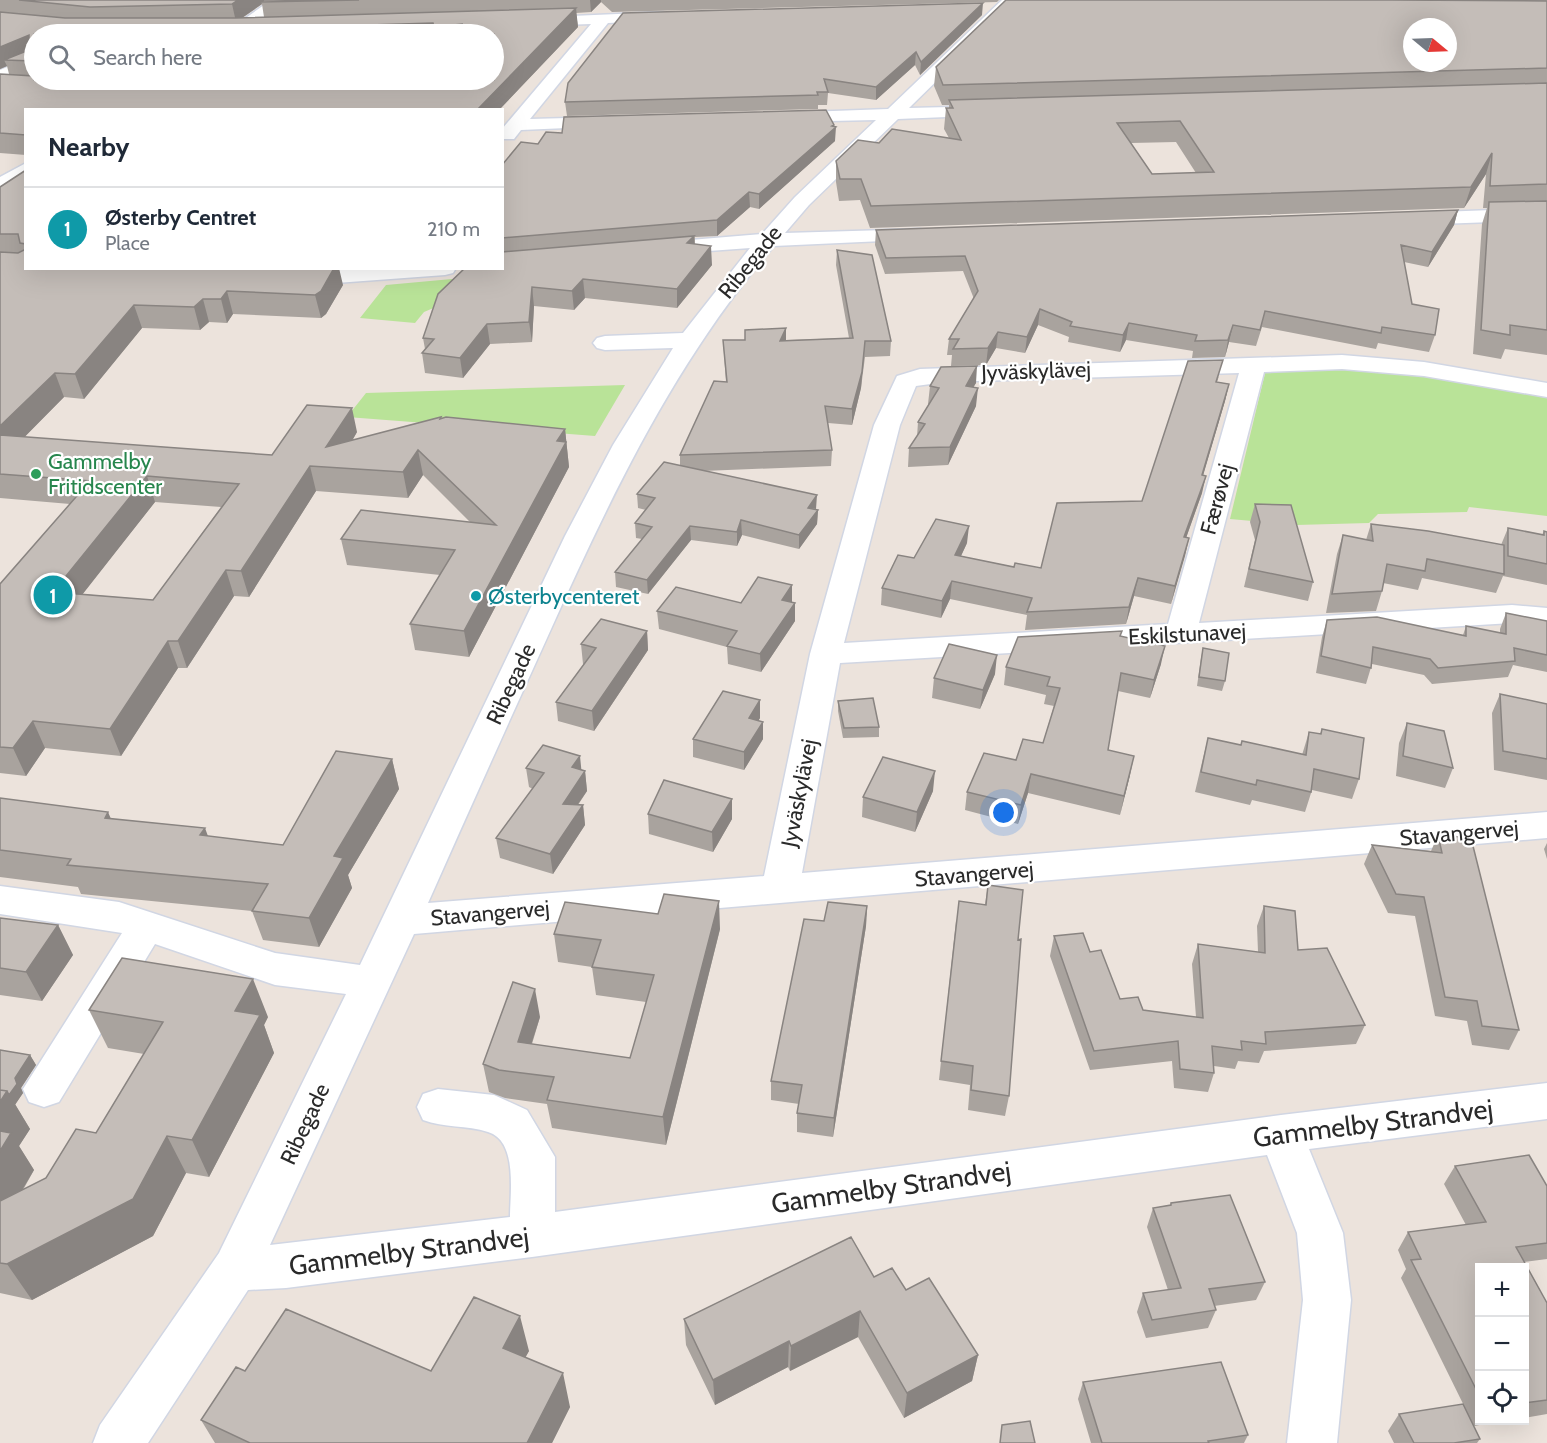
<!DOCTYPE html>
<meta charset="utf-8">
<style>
:root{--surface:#fff;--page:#f2f2f3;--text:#1f2937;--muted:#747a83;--line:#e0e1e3;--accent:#0b8043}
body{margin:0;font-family:Cabin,sans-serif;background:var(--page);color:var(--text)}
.controls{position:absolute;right:18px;bottom:18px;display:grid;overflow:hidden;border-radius:0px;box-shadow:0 6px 24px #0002}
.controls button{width:54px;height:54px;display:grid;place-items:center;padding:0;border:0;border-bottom:2px solid var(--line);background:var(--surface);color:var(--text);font:30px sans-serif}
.compass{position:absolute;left:1403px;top:18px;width:54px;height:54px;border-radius:50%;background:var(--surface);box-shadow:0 6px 24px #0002;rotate:109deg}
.you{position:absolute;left:1004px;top:813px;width:21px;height:21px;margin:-15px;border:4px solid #fff;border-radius:50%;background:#1a73e8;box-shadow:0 0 0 9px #1a73e833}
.badge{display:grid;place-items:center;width:39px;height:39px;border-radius:50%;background:var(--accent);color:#fff;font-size:20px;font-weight:700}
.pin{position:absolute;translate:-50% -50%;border:3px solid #fff;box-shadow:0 2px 6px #0006}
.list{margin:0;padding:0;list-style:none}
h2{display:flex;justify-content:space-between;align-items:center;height:78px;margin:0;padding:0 24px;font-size:26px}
h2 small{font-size:20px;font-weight:400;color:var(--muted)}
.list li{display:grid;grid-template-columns:39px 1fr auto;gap:18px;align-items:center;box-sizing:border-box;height:84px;padding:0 24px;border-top:2px solid var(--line)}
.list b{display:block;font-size:22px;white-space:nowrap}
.list p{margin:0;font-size:20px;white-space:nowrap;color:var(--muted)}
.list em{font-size:20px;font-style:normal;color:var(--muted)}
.icon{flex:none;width:33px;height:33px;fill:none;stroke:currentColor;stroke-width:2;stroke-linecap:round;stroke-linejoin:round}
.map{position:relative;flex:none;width:1547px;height:1443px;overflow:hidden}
.search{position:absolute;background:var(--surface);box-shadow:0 6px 24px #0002;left:24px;top:24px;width:480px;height:66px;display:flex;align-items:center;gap:15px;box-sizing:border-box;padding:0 21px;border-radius:33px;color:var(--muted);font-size:22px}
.panel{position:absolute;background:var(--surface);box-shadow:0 6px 24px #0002;left:24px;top:108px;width:480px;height:162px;border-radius:0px}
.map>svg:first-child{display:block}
.green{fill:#b9e398}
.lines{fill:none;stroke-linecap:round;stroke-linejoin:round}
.minor-casing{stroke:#d1d6e3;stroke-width:3}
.minor{fill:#fff;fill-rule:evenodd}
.wall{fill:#a9a39e;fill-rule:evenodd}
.shaded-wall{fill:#898481}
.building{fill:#c4bdb8;stroke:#898481;stroke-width:1.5;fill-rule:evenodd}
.leisure-dot{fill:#2e9e5b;stroke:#fff;stroke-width:2}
.culture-dot{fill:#0f9aa8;stroke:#fff;stroke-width:2}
.labels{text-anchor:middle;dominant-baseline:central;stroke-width:4.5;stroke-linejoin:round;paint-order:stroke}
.street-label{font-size:22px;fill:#2a2a2a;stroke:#fff}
.leisure-label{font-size:22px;fill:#27864d;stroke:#fff;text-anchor:start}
.culture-label{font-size:22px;fill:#0d838f;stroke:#fff;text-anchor:start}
.near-street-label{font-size:27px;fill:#2a2a2a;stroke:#fff}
</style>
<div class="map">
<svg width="1547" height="1443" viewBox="0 0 1547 1443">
<rect width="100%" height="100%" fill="#ece3dc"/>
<path class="green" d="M452 279 450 301 424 312 415 323 360 318 386 285Z
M1308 368 1412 373 1547 396V516L1469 507 1467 512 1378 514 1369 523 1296 525 1230 519 1266 369Z
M625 385 595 436 347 417 366 393Z"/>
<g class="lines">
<g class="minor-casing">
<path id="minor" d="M271 0H289L241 34H223Z
M1002 0H1019L909 108 990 106 999 111 996 115 898 119 809 205 785 233 920 229 927 231 930 235 927 239 774 246C674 362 609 500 547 638 507 726 467 815 428 903L764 876 810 654 874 425 897 376 920 369 1342 355 1424 362 1547 383V397L1424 376 1342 369 1264 372 1199 623 1512 605 1547 608V626L1512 623 840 663 802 873 1547 812V838L414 934 270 1245 510 1217C510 1193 518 1141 488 1132 467 1125 444 1128 423 1120L417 1107 423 1094 438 1089 494 1095 527 1110 555 1157V1212L1281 1115 1547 1083V1119L1309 1149 1343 1233 1351 1300 1337 1443H1287L1303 1300 1297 1233 1267 1155 532 1257 286 1288 248 1290 148 1443H93L100 1425 219 1253 346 994 275 985 155 944 59 1102 44 1107 29 1102 23 1089 122 933 0 914V886L119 902 275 953 360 965 565 536 613 445 673 348 605 350 597 348 593 343 597 338 605 336 683 333 750 248 654 255 646 254 643 249 646 244 654 243 762 234 795 197 876 120 784 122 778 121 775 117 778 113 888 109ZM1239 373 1168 624 844 643 900 425 916 386 945 382Z
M663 12 671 17 668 20 608 23 530 119 607 117 613 118 616 122 613 126 521 130 514 139H502V129L591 24 532 26 526 24 524 21 526 18Z
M34 56V67L0 81V70Z
M26 163V178L0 192V177Z
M1547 208V220L1412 225 1405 223 1402 219 1405 215 1412 213Z
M298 268H456L453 273 445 275 336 283 290 280 287 275 290 270Z"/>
</g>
<use href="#minor" class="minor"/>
</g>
<path class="wall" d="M0 0H999L997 2 612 12 601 2 591 12 576 13 578 27 499 110H26V155L0 153V74H9L7 66 0 69ZM262 4 264 17 242 18ZM34 34H494L443 85 359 80H34Z
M1006 0H1547V355L1505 349 1501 359 1473 354 1482 224 1487 208H1483L1486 174 1464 208 870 228 860 200 839 201 836 182V161L879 143 949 138 944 129 946 108H949V105H942L934 86 936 67ZM1176 142 1196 173 1152 174 1131 143Z
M982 15 920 75 915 65 876 100 828 93 827 105H818V109L567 116 565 102Z
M834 125 835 141 759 209 750 207 717 236 695 237V244L712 265 677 308 585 298 574 310 534 306 532 342 490 344 463 378 425 373 422 353 425 349 423 338 502 268V165L538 144 562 133Z
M26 170V268L343 285 326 314 321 318 233 314 227 323 209 322 200 330 142 328 84 399 64 397 24 437 272 455 357 432 352 441 441 419 565 429 569 467 469 657 415 650 410 624 440 575 347 565 341 539 471 523 423 475 408 498 316 491 249 597 234 596 187 668H178L121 756 45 748 26 776 0 773V584L70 504 0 498V187ZM155 502 221 507 153 600 82 594Z
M1458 210 1454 225 1428 267 1404 262 1412 304 1435 335 1429 352 1378 343 1376 349 1262 327 1256 346 1229 342 1225 357 1192 358 1193 351 1126 340 1120 352 1068 342 1069 337 1038 325 1025 353 996 348 986 365 951 366 952 355H947L949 339 974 299 963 271 885 274 875 245 876 230Z
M837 250 891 341 890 356 865 357 861 388 852 425 828 423 832 450 831 466 703 471 818 510 817 524 799 549 742 535 737 546 691 540 648 594 616 587 615 572 642 539 636 538 635 523 646 510 638 508 637 494 680 466V455L726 382 723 340H745L786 328V340L849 338 836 265Z
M1219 376 1217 382 1229 384 1225 401 1203 476 1202 493 1186 538H1189L1171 604 1134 596 1126 624 1025 630 1027 615 950 599 941 618 881 605 882 588 967 543 961 556 1014 567 1041 568 1142 501Z
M976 383 973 387 976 406 948 465 908 467 909 448 917 437 918 422 929 404H928L930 386Z
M1255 504 1313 582 1308 601 1244 587 1255 540 1250 522Z
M1371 524 1501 545 1508 528 1542 535 1544 531 1547 532V585L1503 576 1496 593 1422 578 1418 590 1383 583 1382 591 1376 611 1326 613 1337 554 1343 535 1366 540Z
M792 602 795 603V621L761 672 728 664 727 647 659 629 657 611 741 603Z
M1506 613 1547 621V672L1513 665 1508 677 1432 684 1424 675 1372 664 1366 684 1316 673 1322 637 1327 620 1463 635 1466 626 1500 633V629Z
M647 631 648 650 594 731 558 721 556 702 584 664H583L581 644Z
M1121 636 1161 664 1150 698 1118 691 1108 750 1130 775 1120 815 1028 793 1018 824 965 810 967 792 1043 743 1054 706 1044 704 1046 695 1004 685 1006 667Z
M1203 648 1225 681 1222 691 1197 686 1201 658Z
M995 674 980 709 932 698 934 678Z
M1500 694 1547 704V780L1494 770 1492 713Z
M760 700V718L758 721 763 739 744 770 693 757V739Z
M838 701 879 727V737L843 738 838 711Z
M1407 723 1453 768 1445 788 1396 776 1399 743Z
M1322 729 1359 779 1352 799 1312 790 1305 812 1252 800 1250 805 1195 792 1203 758 1208 738 1241 745 1242 741 1302 755 1309 732 1320 734Z
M392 759 399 789 348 875 352 888 319 947 263 940 252 911 81 894 78 887 0 877V798L207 836 283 845Z
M526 768 581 770 585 771 587 791 578 805H583L585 825 553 874 500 858 496 838 533 789 529 787Z
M933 791 915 832 862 817 863 797Z
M732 799V819L713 852 649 834 648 814Z
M1438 835 1519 1030 1509 1050 1472 1045 1467 1021 1435 1016 1415 916 1388 913 1364 864 1372 845 1431 851Z
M1547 843V859L1544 849Z
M988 885 1018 940 1009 1096 1005 1116 968 1110 970 1085 939 1080 956 921 985 904Z
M867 906 866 926 833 1137 797 1132V1113L799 1104 771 1100V1081L824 921Z
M1264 906 1298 950 1365 1025 1356 1044 1264 1051 1259 1063 1238 1061 1235 1069 1214 1066V1073L1208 1092 1174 1088 1172 1061 1090 1070 1050 956 1054 936 1090 952 1120 999 1143 1010 1196 1017 1192 964 1198 944 1258 952 1257 926Z
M0 918 58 925 73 955 42 1001 0 995Z
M720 929 666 1145 552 1128 547 1104 505 1098 489 1092 483 1064 540 1017 532 1044 630 1058 646 1002 596 995 592 967 558 962 554 934Z
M89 1010 268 1017 264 1025 274 1053 209 1177 186 1173 153 1236 32 1300 0 1293V1050L30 1055 36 1065 21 1088 23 1093 15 1104 30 1129 19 1146 34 1170 23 1190 46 1178 96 1133 144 1054 108 1048Z
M1455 1166 1547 1186V1259L1524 1262 1547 1303V1414L1524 1418V1268H1479V1420H1507L1474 1426 1401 1278 1406 1269 1398 1250 1408 1232 1466 1225 1444 1184Z
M1171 1203 1265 1282 1256 1300 1214 1306 1216 1310 1208 1328 1146 1338 1137 1312 1143 1293 1168 1290 1147 1227 1153 1208 1170 1205Z
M874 1277 906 1290 978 1355 972 1381 904 1418 858 1337 790 1371 788 1367 715 1405 686 1345 684 1319Z
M529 1351 525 1357 570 1407 552 1443H215L201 1420 245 1371H431Z
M1083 1382 1248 1435 1244 1443H1091L1078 1399Z
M1399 1414 1480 1439 1477 1443H1394L1388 1431Z"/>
<path class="shaded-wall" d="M238 0H268L261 2 262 4 236 22 232 4Z
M590 0H601V2L591 12Z
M983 3 982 15 920 75 921 62Z
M576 8 578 27 499 110H477Z
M462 24 464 34H435L434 27Z
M369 25 370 34H365Z
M29 35 34 52 4 60 7 66 0 69V47Z
M916 52 915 65 876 100V87Z
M834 125V129L836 127 835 141 759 209V194Z
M1492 153 1486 174 1464 208 1471 187Z
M749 192 750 207 717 236V220Z
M1458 210 1454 225 1428 267 1432 252Z
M694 236 695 255 687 243Z
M711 246 712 265 677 308V289Z
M334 268H339L343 285 326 314 321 318 315 295Z
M583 279 585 298 574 310 572 291Z
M532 287 534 306 532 342 529 322Z
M227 291 233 314 227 323 221 299Z
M203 299 209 322 200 330 194 307Z
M134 305 142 328 84 399 75 374Z
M1040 309 1038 325 1025 353 1027 337Z
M1129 323 1126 340 1120 352 1123 335Z
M487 324 490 344 463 378 460 358Z
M1233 325 1229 342 1225 357 1228 340Z
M786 328V344L780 341Z
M998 332 996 348 986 365 988 348Z
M865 341 861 388 852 425V409Z
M977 366 976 383 964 403 966 386Z
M55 373 64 397 2 460 0 455V426Z
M1229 384 1225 401 1198 492 1202 475Z
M978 388 976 406 948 465 950 447Z
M352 408 357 432 336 468 326 447Z
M565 429 569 467 469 657 464 631 557 441Z
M418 450 423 475 408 498 403 472Z
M310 466 316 491 249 597 241 571Z
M147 476 155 502 64 618 53 592Z
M1206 476 1202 493 1180 555 1184 537Z
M817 495 816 509 808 508Z
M818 510 817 524 799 549V535Z
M741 520 742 535 737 546V532Z
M690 526 691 540 648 594 647 580Z
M969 526 967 543 953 573 955 555Z
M1189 538 1185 556 1171 604 1175 586Z
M226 570 234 596 187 668 178 641Z
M1138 578 1134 596 1126 624 1129 607Z
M952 581 950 599 941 618 942 601Z
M792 585V603L782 600Z
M795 603V621L761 672 760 654Z
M647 631 648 650 594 731 592 711Z
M168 641 178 668 121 756 110 729Z
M1165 646 1161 664 1150 698 1154 680Z
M997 655 995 674 980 709 983 690Z
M760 700V718L749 736V718Z
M33 721 45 748 26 776 13 748Z
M763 722V739L744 770V752Z
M580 756 582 776 585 771 587 791 565 823 563 804 572 767Z
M1134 756 1130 775 1120 815 1124 796Z
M392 759 399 789 348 875 352 888 319 947 309 918 334 856Z
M935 771 933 791 915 832 917 812Z
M1031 774 1028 793 1018 824 1021 805Z
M732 799V819L713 852 712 832Z
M583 805 585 825 553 874 550 854Z
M108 812 121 842 105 818Z
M205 828 216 858 200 835Z
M719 901 720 929 666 1145 663 1117Z
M867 906 866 926 833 1137 834 1118Z
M58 925 73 955 42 1001 26 972Z
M253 979 268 1017 264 1025 274 1053 209 1177 192 1140 235 1011Z
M535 989 540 1017 523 1070 518 1042Z
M30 1055 36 1065 21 1088 23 1093 15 1105 9 1095 15 1078Z
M7 1091 30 1129 19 1146 34 1170 0 1227V1102Z
M167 1136 186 1173 153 1236 32 1300 7 1264Z
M860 1311 858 1337 790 1371 791 1346Z
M520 1316 529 1351 512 1382 503 1348Z
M789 1341 788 1367 715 1405 713 1380Z
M978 1355 972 1381 904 1418 907 1393Z
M563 1373 570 1407 552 1443H527Z"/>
<path class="building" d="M19 0H238L232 4 90 7Z
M264 0H359L261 2Z
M1006 0H1392L1547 1V68L943 85 936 67ZM1412 27H1448V63H1412Z
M983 3 921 62 916 52 876 87 824 79 828 92H817L818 95 565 102 568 83 623 13Z
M576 8 477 110H26V135L0 133V74L34 76V80H120L142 81 144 80H353L443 85 445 80H494V34H459L462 24 434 27 433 23 369 25 365 34H34V61L4 60 29 50V35L0 47V12L65 18H235Z
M1547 83V184L1490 186 1492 153 1471 187 871 206 861 179H840L836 161 858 140 879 143 892 129 961 140 946 108H953L949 100ZM1180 121 1214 172 1152 174 1117 123Z
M826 110 834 125 832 126 836 127 759 194 749 192 717 220 502 238V165L521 142 538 144 546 132 562 133 564 117Z
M26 170V244L20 243 18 234H0V187Z
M1547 201V330L1510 325V335L1481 330 1489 202Z
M1458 210 1432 252 1401 245 1412 304 1439 309 1435 335 1382 327 1381 333 1265 311 1260 330 1233 325 1228 340 1195 341 1197 335 1129 323 1123 335 1070 326 1072 322 1040 309 1027 337 998 332 988 348 953 349 959 339H949L978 291 965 256 886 258 876 230Z
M694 236 687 243 711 246 677 289 583 279 572 291 532 287 529 322 487 324 460 358 422 353 434 339 423 338 438 294 465 268H502V252Z
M26 249V268H334L321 291 315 295 227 291 221 299H203L194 307 134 305 75 374 55 373 0 426V252L18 253Z
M837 250 872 255 891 341H865L862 372 852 409 825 406 832 450 680 455 714 381 727 382 723 340H745V330L786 328 780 341 853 338Z
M1223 360 1216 382 1229 384 1202 475 1206 476 1184 537 1189 538 1175 586 1138 578 1129 607 1027 612 1032 598 952 581 942 601 882 588 898 555 914 558 936 519 969 526 955 555 1014 567 1015 563 1041 568 1057 503 1142 501 1188 361Z
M977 366 966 386 978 388 950 447 909 448 925 424 918 422 939 388 930 386 941 367Z
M307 405 352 408 326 447 441 417 440 419 446 417 565 429 557 441 566 442 464 631 410 624 455 550 341 539 361 510 496 525 418 450 403 472 310 466 241 571 226 570 178 641H168L110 729 33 721 13 748 0 747V584L90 481 0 474V435L272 455ZM147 476 239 484 153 600 53 592Z
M664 462 817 495 808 508 818 510 799 535 741 520 737 532 690 526 647 580 615 572 652 527 635 523 655 498 637 494Z
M1255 504 1291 505 1313 582 1249 569 1260 522Z
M1371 524 1428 531 1504 545V574L1427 559 1425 571 1387 564 1382 591 1332 594 1343 535 1373 541Z
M1508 528 1544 535V531L1547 532V564L1508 556Z
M758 577 792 585 782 600 795 603 760 654 727 646 737 631 657 611 676 587 741 603Z
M1506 613 1547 621V655L1514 648 1515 661 1438 668 1430 659 1373 647 1371 668 1321 656 1327 620 1377 617 1466 636V626L1506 634Z
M601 619 647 631 592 711 556 702 596 648 581 644Z
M1122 631 1120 636 1165 646 1154 680 1121 673 1108 750 1134 756 1124 796 1031 774 1021 805 967 792 984 753 1016 760 1023 739 1043 743 1060 688 1047 686 1050 677 1006 667 1018 637Z
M949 644 997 655 983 690 934 678Z
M1203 648 1229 653 1225 681 1199 677Z
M723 691 760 700 749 718 763 722 744 752 693 739Z
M1500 694 1547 704V759L1503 751Z
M873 698 879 727 844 728 838 701Z
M1407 723 1444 731 1453 768 1403 756Z
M1322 729 1364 738 1359 779 1314 769 1311 792 1257 780 1256 785 1201 772 1208 738 1241 745 1242 741 1306 755 1309 732 1321 734Z
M543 745 580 756 572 767 585 771 563 804 583 805 550 854 496 838 544 773 526 768Z
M336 751 392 759 334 856 343 858 309 918 252 911 268 884 67 865 71 859 0 850V798L108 812 105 818 205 828 200 835 283 845Z
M883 757 935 771 917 812 863 797Z
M664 780 732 799 712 832 648 814Z
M1438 835 1471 838 1519 1030 1482 1026 1477 1001 1445 997 1424 897 1396 894 1372 845 1442 853Z
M988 885 1023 890 1018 940 1021 939 1009 1096 971 1090 973 1066 941 1061 959 901 986 905Z
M664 894 719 901 663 1117 547 1100 554 1077 499 1070 483 1064 513 982 535 989 518 1042 630 1058 654 975 592 967 601 940 554 934 565 902 658 914Z
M828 902 867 906 834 1118 797 1113 802 1085 771 1081 804 919 824 921Z
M1264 906 1295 911 1298 950 1327 948 1365 1025 1265 1032 1266 1044 1241 1041 1242 1050 1212 1046 1214 1073 1180 1069 1178 1041 1094 1051 1054 936 1083 933 1090 952 1101 950 1120 999 1138 997 1143 1010 1203 1018 1198 944 1265 953Z
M0 918 58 925 26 972 0 968Z
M122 958 253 979 235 1011 260 1015 192 1140 167 1136 133 1199 7 1264 0 1263V1201L46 1178 76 1129 96 1133 163 1022 89 1010Z
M0 1050 30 1055 15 1078 17 1084 9 1095 7 1091 0 1090Z
M0 1090 7 1091 0 1102Z
M0 1131 11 1133 0 1151Z
M1529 1155 1547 1186V1243L1516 1247 1547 1303V1400L1524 1403V1268H1479V1395L1411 1260 1421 1259 1408 1232 1486 1222 1455 1166Z
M1230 1195 1265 1282 1209 1289 1216 1310 1152 1320 1143 1293 1181 1288 1153 1208 1171 1205V1203Z
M851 1237 874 1277 892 1268 906 1290 929 1278 978 1355 907 1393 860 1311 791 1346 789 1341 713 1380 684 1319Z
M474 1297 520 1316 503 1348 563 1373 527 1443H250L201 1420 236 1367 245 1371 286 1309 431 1371Z
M1221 1362 1248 1435 1208 1441 1209 1443H1102L1083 1382Z
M1463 1404 1480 1439 1454 1443H1414L1399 1414Z
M1030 1421 1035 1443H1000L1002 1425Z"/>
<circle class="leisure-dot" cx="36" cy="474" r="6"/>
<circle class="culture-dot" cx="476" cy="596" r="6"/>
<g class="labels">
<g class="street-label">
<text transform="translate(750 262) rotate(-51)">Ribegade</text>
<text transform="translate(1036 371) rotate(-2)">Jyväskylävej</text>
<text transform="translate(1217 499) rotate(-75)">Færøvej</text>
<text transform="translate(1187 634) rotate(-3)">Eskilstunavej</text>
<text transform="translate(511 684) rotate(-65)">Ribegade</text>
<text transform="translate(799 793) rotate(-79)">Jyväskylävej</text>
<text transform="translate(1459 833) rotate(-5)">Stavangervej</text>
<text transform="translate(974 874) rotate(-5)">Stavangervej</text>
<text transform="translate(490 913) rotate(-5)">Stavangervej</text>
<text transform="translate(305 1124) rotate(-65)">Ribegade</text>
</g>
<g class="leisure-label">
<text x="48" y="461">Gammelby<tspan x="48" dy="25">Fritidscenter</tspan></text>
</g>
<g class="culture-label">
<text x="488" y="596">Østerbycenteret</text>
</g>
<g class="near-street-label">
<text transform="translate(1373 1123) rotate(-7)">Gammelby Strandvej</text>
<text transform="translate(891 1187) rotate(-8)">Gammelby Strandvej</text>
<text transform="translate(409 1251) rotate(-7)">Gammelby Strandvej</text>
</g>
</g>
</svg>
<div class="controls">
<button>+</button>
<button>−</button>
<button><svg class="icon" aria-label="locate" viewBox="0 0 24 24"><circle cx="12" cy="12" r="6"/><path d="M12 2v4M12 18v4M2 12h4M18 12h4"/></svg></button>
</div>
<svg class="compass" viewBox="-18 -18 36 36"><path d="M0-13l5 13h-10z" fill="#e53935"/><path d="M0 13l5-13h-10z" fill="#747a83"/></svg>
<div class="you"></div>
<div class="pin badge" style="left:53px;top:595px;background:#0f9aa8">1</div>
<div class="search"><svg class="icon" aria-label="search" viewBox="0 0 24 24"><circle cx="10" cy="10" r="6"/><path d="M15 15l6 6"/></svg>Search here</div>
<section class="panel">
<h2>Nearby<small></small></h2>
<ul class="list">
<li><span class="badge" style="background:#0f9aa8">1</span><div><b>Østerby Centret</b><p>Place</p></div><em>210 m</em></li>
</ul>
</section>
</div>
